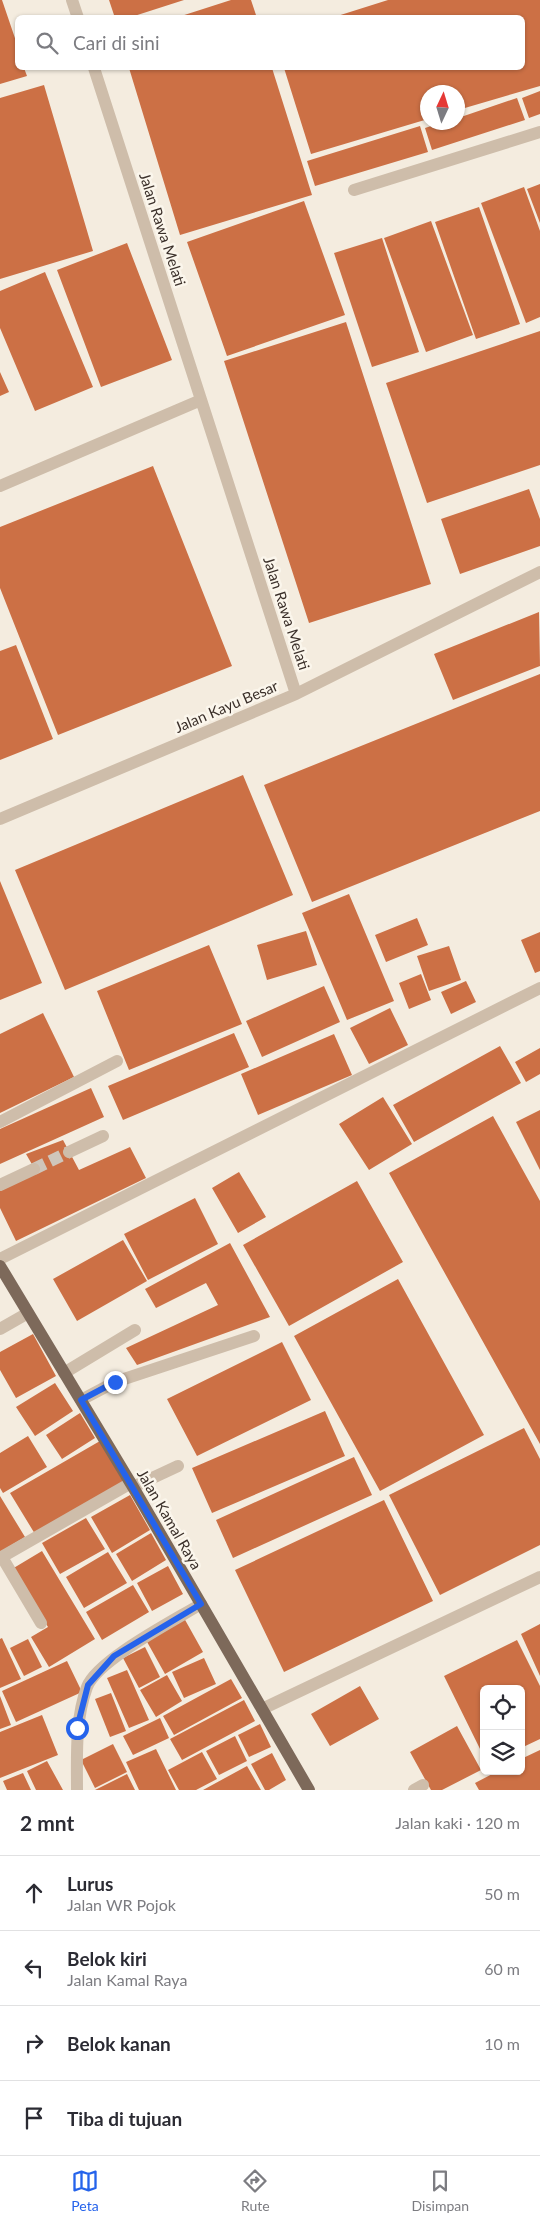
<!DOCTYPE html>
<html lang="id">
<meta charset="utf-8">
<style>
:root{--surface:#fff;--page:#f2f2f3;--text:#2b2b33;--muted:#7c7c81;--line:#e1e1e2;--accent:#2563eb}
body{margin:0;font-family:Lato,sans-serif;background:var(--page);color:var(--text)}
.controls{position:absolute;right:15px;bottom:15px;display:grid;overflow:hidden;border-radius:8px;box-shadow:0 1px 4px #0004}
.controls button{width:45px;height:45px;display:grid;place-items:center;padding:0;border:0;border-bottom:1px solid var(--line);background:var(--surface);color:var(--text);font:25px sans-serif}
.compass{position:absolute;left:420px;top:85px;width:45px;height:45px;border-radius:50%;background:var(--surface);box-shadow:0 1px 4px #0004;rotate:4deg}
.stop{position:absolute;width:15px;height:15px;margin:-11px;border:4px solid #2563eb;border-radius:50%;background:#fff}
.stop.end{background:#2563eb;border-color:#fff;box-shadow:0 1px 5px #0008}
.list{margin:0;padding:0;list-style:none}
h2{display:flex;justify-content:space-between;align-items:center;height:65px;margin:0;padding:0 20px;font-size:21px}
h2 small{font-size:16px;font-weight:400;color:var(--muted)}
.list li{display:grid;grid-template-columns:32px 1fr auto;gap:15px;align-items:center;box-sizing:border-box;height:75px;padding:0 20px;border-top:1px solid var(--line)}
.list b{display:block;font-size:19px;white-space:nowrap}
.list p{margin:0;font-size:16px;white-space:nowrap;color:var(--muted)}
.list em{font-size:16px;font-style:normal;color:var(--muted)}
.icon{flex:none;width:28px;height:28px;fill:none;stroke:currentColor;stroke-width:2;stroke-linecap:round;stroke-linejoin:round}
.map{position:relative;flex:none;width:540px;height:1790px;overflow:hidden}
.search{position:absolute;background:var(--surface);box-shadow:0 1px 4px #0004;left:15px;right:15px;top:15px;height:55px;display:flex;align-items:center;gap:12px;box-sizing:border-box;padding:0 18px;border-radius:8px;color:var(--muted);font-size:19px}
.sheet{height:365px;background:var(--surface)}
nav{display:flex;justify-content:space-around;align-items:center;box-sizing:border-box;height:70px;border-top:1px solid var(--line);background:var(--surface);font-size:14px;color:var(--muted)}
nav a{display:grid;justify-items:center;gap:2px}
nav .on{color:var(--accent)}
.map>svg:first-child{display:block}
.building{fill:#cc7045}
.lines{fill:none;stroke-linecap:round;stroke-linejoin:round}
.minor-tunnel{stroke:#cfc6bb;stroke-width:12;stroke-dasharray:12 6;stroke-linecap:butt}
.minor{stroke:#cebdaa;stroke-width:12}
.major{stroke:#7d695a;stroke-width:12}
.route{stroke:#2563eb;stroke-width:6}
.labels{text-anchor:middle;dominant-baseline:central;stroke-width:5;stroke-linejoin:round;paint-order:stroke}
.street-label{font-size:15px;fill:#3b302a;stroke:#fbf6ec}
</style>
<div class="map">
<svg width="540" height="1790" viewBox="0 0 540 1790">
<rect width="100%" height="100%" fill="#f4ecdf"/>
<path class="building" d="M0 0H2L18 47V68H24L27 76 0 84Z
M109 0H184L128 18H115Z
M231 0H251L257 18H175Z
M388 0H540V86L458 110V92H428V119L311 154 284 68H522V18H331Z
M129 68H272L312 195 180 235Z
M44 85 93 251 0 279V98Z
M540 91V114L529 118 522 98Z
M517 98 525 120 432 150 425 128 443 122H458V118Z
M420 126 428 152 315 186 307 161Z
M540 184V223L527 189Z
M524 187 540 231V317L526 323 481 203Z
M304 201 345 315 227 356 187 242Z
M479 207 520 324 476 339 435 222Z
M431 221 473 335 426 352 384 238Z
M382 238 419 352 372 367 334 253Z
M127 243 172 360 101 387 57 270Z
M45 272 93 387 35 411 0 328V291Z
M346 322 431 584 309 623 224 361Z
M540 331V465L427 503 386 383Z
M0 372 9 392 0 396Z
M153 466 232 666 58 735 0 588V527Z
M529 489 540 519V546L460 574 441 519Z
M539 612 540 666 453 700 434 654Z
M16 645 53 739 0 760V651Z
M540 674V811L312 902 264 785Z
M243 775 293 895 65 990 15 870Z
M0 881 42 983 0 1000Z
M349 894 394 1001 347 1020 302 913Z
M417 918 428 945 386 962 375 935Z
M306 931 317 965 267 980 257 945Z
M540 932V971L535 973 521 940Z
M209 945 242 1024 129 1070 97 991Z
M449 946 461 980 429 991 417 956Z
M421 974 431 1000 409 1009 399 983Z
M466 981 476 1002 451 1014 441 992Z
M324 986 340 1022 262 1057 246 1021Z
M390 1008 408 1045 369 1064 350 1028Z
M43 1013 74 1077 0 1113V1034Z
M234 1033 249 1067 123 1120 108 1086Z
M334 1034 352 1075 258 1115 241 1074Z
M500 1046 521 1083 414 1142 393 1105Z
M540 1048V1074L526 1082 515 1062Z
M91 1088 104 1117 0 1164V1129Z
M383 1097 412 1144 369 1170 339 1124Z
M540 1110V1170L516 1122Z
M493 1116 540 1201V1444L389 1173Z
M63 1140 79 1170 130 1147 146 1178 16 1241 0 1208V1191L37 1173 26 1154Z
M239 1172 266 1217 238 1233 212 1188Z
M357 1181 403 1262 289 1326 243 1245Z
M195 1198 218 1244 148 1280 124 1234Z
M123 1240 147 1281 77 1321 53 1279Z
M230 1243 270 1317 137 1365 126 1348 218 1305 206 1283 156 1308 145 1289Z
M398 1279 484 1435 380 1491 294 1336Z
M33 1334 56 1376 16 1398 0 1370V1352Z
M282 1342 311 1400 197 1456 167 1399Z
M55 1383 73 1411 35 1436 16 1407Z
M325 1411 345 1456 212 1513 192 1468Z
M80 1413 95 1438 62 1459 46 1435Z
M524 1428 540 1459V1545L440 1595 389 1495Z
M28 1436 47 1467 3 1493 0 1488V1453Z
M100 1441 124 1482 35 1534 10 1493Z
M354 1457 372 1495 233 1558 216 1520Z
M130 1495 150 1530 112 1553 91 1517Z
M0 1496 25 1537 0 1552Z
M384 1500 433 1601 284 1672 235 1570Z
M86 1518 105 1549 60 1574 42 1543Z
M151 1533 166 1560 132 1581 116 1554Z
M42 1551 95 1639 49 1667 31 1637 48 1627 12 1569Z
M108 1552 127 1583 84 1608 66 1577Z
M168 1566 183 1594 152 1611 137 1583Z
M133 1585 149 1612 102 1640 86 1612Z
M184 1618 203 1652 165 1674 146 1640Z
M540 1624V1676L521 1634Z
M2 1638 21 1679 0 1688V1639Z
M28 1639 42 1667 24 1676 10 1648Z
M517 1640 540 1686V1739L521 1748V1689H484V1757L444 1676Z
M145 1647 160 1677 139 1688 123 1658Z
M204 1658 216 1684 184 1698 172 1672Z
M67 1661 82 1692 16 1722 2 1691Z
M127 1670 149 1720 129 1728 107 1678Z
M167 1675 182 1701 156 1717 140 1690Z
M231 1679 242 1698 174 1735 163 1716Z
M360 1686 379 1719 330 1746 311 1714Z
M111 1693 126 1731 110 1737 95 1699Z
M0 1696 11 1725 0 1729Z
M244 1700 255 1721 182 1760 170 1739Z
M42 1715 58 1755 0 1778V1732Z
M160 1718 169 1738 133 1755 123 1736Z
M260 1724 271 1747 249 1757 238 1735Z
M457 1726 481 1770 442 1790H431L410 1752Z
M235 1736 247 1761 219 1775 206 1751Z
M113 1744 127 1772 95 1788 81 1760Z
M156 1749 176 1790H139L126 1762Z
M540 1750V1790H479L475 1783 498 1771H521V1759Z
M202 1752 217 1779 196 1790H179L168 1770Z
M272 1753 286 1780 269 1790H265L251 1764Z
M47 1761 63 1790H36L27 1771Z
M247 1766 261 1790H203Z
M23 1773 31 1790H7L3 1781Z
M127 1774 135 1790H95Z"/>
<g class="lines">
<path class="minor-tunnel" d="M34 1169 69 1152"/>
<path class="minor" d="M72 0 78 18
M94 68 296 694
M354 190 540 132
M0 486 201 400
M0 819 296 694 540 572
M0 1122 117 1061
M69 1152 103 1136
M0 1185 34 1169
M0 1259 540 988
M0 1329 28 1313
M64 1373 135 1330
M81 1400 115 1382 254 1336
M133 1487 178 1466
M2 1557 41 1623
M0 1558 131 1483
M262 1709 540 1577
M77 1790C77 1755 75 1720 87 1687 97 1660 175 1620 201 1604
M414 1790 423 1785"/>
<path class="major" d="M0 1266 133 1487 309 1790"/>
</g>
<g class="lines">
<path class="route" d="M77 1728 88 1685 114 1656 201 1604 81 1400 115 1382"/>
</g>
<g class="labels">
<g class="street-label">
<text transform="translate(163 229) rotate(72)">Jalan Rawa Melati</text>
<text transform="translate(287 613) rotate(72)">Jalan Rawa Melati</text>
<text transform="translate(226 706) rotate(-23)">Jalan Kayu Besar</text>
<text transform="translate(170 1519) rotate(60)">Jalan Kamal Raya</text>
</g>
</g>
</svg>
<div class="controls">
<button><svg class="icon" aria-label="locate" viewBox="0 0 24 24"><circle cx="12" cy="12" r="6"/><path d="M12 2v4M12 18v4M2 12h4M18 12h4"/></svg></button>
<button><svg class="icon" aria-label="layers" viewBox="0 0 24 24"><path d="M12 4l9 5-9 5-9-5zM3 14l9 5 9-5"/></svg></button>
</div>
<svg class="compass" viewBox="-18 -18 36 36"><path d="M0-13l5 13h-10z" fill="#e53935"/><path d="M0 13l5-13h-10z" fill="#7c7c81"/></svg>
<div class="stop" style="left:77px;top:1728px"></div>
<div class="stop end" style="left:115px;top:1382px"></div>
<div class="search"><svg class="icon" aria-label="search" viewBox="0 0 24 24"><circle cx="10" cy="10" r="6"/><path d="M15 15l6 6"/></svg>Cari di sini</div>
</div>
<section class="sheet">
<h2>2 mnt<small>Jalan kaki · 120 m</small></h2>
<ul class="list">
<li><svg class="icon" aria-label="ahead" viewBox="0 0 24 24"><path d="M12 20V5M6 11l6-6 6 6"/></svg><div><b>Lurus</b><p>Jalan WR Pojok</p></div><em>50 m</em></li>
<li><svg class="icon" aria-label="left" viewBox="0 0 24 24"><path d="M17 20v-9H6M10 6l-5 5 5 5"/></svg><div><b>Belok kiri</b><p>Jalan Kamal Raya</p></div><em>60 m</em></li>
<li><svg class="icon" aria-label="right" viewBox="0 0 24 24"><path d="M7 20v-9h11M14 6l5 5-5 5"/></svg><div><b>Belok kanan</b></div><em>10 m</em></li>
<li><svg class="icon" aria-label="arrive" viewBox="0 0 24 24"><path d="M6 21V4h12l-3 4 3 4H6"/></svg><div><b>Tiba di tujuan</b></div></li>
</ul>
</section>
<nav>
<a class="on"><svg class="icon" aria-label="map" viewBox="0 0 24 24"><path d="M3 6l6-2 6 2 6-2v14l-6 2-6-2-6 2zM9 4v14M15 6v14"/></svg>Peta</a>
<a><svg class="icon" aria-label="directions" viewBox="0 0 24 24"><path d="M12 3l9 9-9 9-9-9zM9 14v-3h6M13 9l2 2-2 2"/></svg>Rute</a>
<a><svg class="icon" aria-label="saved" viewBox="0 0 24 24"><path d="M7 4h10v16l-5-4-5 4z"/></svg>Disimpan</a>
</nav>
